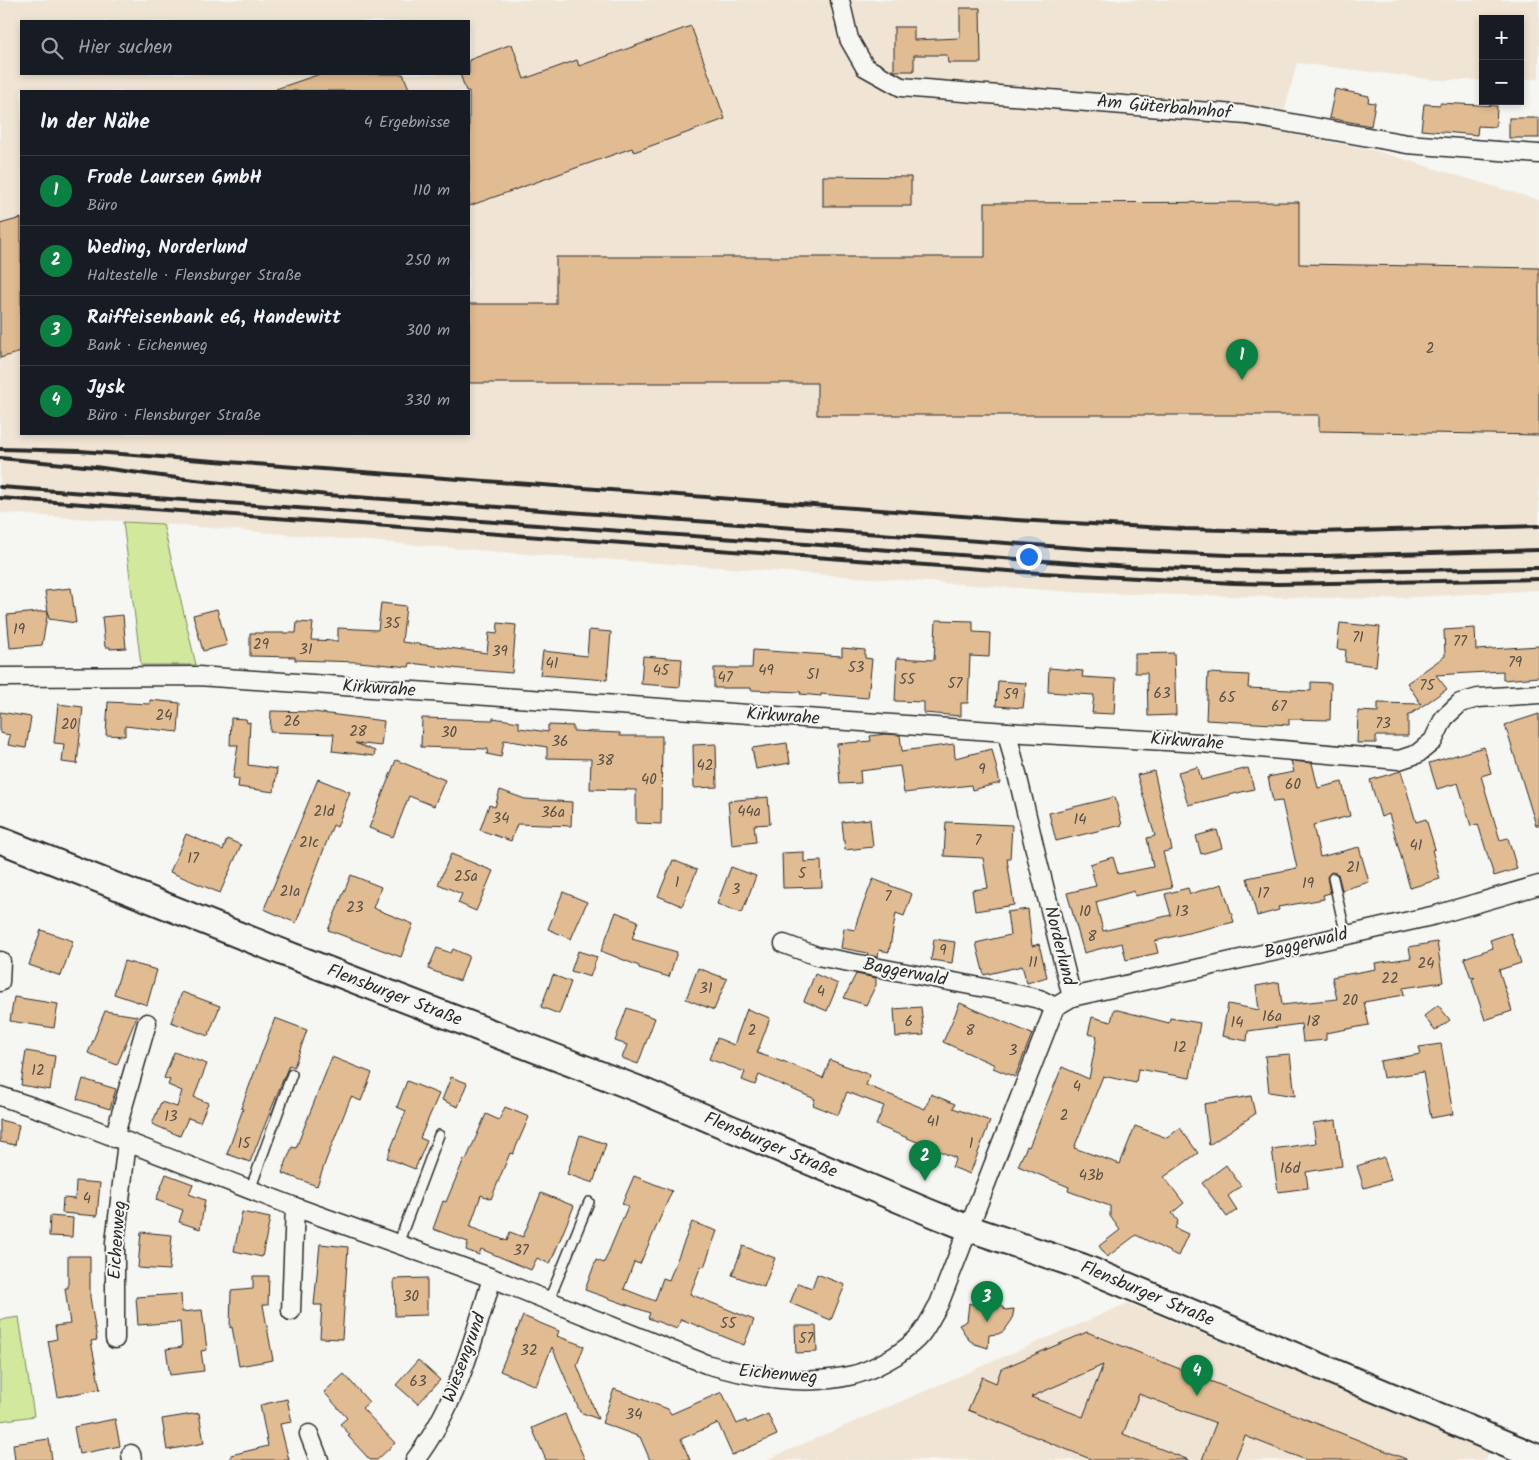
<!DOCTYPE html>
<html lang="de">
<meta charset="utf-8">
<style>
body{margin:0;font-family:Kalam,sans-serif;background:#20242c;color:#f1f3f6}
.controls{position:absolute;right:15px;top:15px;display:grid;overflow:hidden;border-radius:0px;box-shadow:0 2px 8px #0003}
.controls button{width:45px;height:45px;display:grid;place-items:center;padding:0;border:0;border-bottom:1px solid #363941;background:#171b24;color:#f1f3f6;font:25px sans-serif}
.you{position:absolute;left:1028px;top:556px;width:18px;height:18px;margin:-12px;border:4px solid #fff;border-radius:50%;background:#1a73e8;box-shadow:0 0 0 8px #1a73e833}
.badge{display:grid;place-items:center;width:32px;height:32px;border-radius:50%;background:#0b8043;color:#fff;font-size:16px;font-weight:700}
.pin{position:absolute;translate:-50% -41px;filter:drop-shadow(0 1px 2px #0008)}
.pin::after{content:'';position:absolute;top:26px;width:18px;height:15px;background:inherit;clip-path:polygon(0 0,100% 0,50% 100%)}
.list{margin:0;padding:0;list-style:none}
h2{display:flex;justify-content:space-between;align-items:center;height:65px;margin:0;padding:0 20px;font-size:21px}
h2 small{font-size:16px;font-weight:400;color:#9ea1a6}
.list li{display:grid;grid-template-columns:32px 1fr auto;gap:15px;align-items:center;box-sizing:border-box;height:70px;padding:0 20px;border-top:1px solid #363941}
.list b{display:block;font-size:19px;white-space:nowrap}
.list p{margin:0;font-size:16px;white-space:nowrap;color:#9ea1a6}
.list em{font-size:16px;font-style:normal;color:#9ea1a6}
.icon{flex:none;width:28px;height:28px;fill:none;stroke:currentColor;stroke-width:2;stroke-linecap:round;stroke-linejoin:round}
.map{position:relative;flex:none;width:1539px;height:1460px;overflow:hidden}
.search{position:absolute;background:#171b24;box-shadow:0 2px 8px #0003;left:20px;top:20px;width:450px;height:55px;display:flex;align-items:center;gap:12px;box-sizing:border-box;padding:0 18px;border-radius:0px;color:#9ea1a6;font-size:19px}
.panel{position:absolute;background:#171b24;box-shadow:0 2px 8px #0003;left:20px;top:90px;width:450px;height:345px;border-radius:0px}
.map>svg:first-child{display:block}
.built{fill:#f0e5d5;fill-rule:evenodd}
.green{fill:#d1e89d;stroke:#7e8a64}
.building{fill:#e1bc92;stroke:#2b2b2b;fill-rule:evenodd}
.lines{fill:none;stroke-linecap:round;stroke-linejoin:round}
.lane-casing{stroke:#2b2b2b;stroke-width:12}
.street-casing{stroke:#2b2b2b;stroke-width:21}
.secondary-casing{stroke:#2b2b2b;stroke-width:29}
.lane{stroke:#f6f6f2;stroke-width:9}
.street{stroke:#f6f6f2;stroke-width:18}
.secondary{stroke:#f6f6f2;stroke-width:25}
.rail{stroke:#2b2b2b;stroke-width:4}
.labels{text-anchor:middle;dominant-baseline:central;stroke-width:4;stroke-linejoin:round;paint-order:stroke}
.number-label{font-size:15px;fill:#584f45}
.street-label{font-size:18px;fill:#2b2b2b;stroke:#f6f6f2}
</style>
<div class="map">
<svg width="1539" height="1460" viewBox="0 0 1539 1460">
<rect width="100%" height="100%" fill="#f6f6f2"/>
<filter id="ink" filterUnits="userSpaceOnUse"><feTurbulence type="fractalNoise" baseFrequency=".02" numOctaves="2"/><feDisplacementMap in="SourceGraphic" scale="10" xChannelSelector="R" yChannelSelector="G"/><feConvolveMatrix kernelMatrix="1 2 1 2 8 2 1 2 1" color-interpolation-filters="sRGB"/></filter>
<g filter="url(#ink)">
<g class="built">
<path d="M0 0H1539V79H1520V19H1483V80H1437L1297 63 1284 113 1283 132 1377 151 1539 200V590L1378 599 1087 593 500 552 163 524 0 513ZM21 21H469V74H21ZM21 91H469V434H21Z"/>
<polygon points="1128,1303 1490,1450 1486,1460 766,1460"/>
</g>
<g class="green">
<polygon points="123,522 163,524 196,665 141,665"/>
<polygon points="19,1317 34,1416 0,1421 0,1320"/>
</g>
<g class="building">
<polygon points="960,8 980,8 981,63 948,63 947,55 914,55 914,71 894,71 894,27 914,27 914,40 960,38"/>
<polygon points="691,26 725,119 634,152 632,148 469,206 469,91 466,91 460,74 469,74 469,60 512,44 524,79 577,60 579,66"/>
<polygon points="320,74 403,74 410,91 277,91 276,89"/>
<polygon points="1335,89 1369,96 1368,102 1375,103 1371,126 1329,118"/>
<polygon points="1440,103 1497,106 1496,127 1478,126 1477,135 1421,130 1424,104 1440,105"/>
<rect x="1509" y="118" width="30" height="20"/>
<polygon points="823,176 911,177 911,206 823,206"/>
<polygon points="1299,202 1299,264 1539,268 1539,435 1319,431 1319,415 817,415 817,383 469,383 469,304 556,304 556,257 985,257 985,203"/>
<polygon points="21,218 21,352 0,358 0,224"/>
<polygon points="71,588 76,623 49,619 45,591"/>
<polygon points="381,603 406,606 402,642 487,653 489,633 497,634 498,623 516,625 512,673 461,669 410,663 409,667 359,662 295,660 295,657 250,656 250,633 296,633 297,622 313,623 311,640 338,641 338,628 378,630"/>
<polygon points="217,609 227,645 203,651 193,615"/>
<polygon points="48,611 42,645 10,648 7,615"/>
<polygon points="123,615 126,648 110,649 110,647 105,647 102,617"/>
<polygon points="936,620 973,621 973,632 990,633 989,657 970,656 968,703 961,703 961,716 924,713 924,702 895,701 897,658 934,660"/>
<polygon points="1340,623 1380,627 1376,666 1345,662 1346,650 1337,649"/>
<polygon points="1475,628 1476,650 1539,646 1539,677 1503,680 1503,671 1436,675 1447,689 1408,716 1408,736 1376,736 1376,743 1357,743 1358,711 1378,712 1378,703 1421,704 1407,683 1445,656 1444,630"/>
<polygon points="589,630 611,632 607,680 540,675 543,651 587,656"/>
<polygon points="842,648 865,650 865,658 872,659 868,698 821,694 821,696 800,694 801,692 751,690 751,688 714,688 714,668 752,668 753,650 842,656"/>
<polygon points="1174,653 1176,715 1148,716 1147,673 1135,673 1135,654"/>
<polygon points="643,656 682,659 680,687 641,684"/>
<polygon points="1049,668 1083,671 1082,677 1116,679 1114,714 1092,713 1094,695 1048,692"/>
<polygon points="1208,673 1249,675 1248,688 1311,691 1311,682 1331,683 1330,720 1289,719 1289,725 1206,720"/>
<polygon points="998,681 1026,683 1023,708 996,706"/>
<polygon points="150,700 180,703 178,732 125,726 125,736 106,735 108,702 150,704"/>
<polygon points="58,704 83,707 77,764 62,762 64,744 54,743"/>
<polygon points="271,711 313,712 384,721 381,746 355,743 375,751 374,756 332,751 334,734 270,732"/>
<polygon points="0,712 31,717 26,748 8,745 10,735 0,733"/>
<polygon points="1539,714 1539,825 1536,825 1505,725"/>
<polygon points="231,718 246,719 247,723 250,722 248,765 277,769 274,792 238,787 239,779 233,778 238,745 230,745"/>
<polygon points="422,718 493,720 493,718 519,722 519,728 548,732 548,725 573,726 573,731 620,733 620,736 662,736 661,824 636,823 636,790 590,789 591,759 547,758 547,747 504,740 501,757 487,754 488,749 421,747"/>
<polygon points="885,734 900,735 902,751 954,744 955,758 992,749 1000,783 972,790 971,785 904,793 900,766 860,771 861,783 840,784 837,744 871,741 870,736"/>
<polygon points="787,743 790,763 756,769 752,748"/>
<polygon points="716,744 717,787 694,788 693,745"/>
<polygon points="1484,747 1491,773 1481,776 1500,840 1508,838 1517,869 1494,876 1478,824 1471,826 1458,783 1437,789 1429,763"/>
<polygon points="396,760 445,780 434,806 409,796 393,837 369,828"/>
<polygon points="1291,761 1312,763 1318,788 1342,782 1350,816 1313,825 1320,857 1359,847 1369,882 1342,890 1338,874 1331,872 1327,877 1330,893 1323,895 1324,899 1278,907 1279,910 1257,916 1247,878 1297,868 1282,801 1273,802 1268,777 1294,772"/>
<polygon points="1198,767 1201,780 1248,768 1254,789 1188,805 1178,772"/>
<polygon points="1154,771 1172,850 1163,852 1172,888 1135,896 1134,891 1096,902 1103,931 1171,915 1165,894 1188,888 1190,894 1222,884 1234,922 1155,941 1158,953 1126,960 1122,943 1084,953 1067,893 1096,886 1090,864 1113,857 1118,874 1153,867 1147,838 1155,836 1137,775"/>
<polygon points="1401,771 1416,822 1426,819 1435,849 1432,850 1440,879 1410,888 1389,814 1381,817 1370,780"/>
<polygon points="318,779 350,792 337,827 333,825 296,923 264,909"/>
<polygon points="500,790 525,799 572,802 571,826 517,824 511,841 480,830 489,805 495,807"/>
<polygon points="768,797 770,824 754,825 756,842 732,845 728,801"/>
<polygon points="1115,797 1122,825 1056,841 1049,813"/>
<polygon points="870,819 873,847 845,850 842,822"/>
<polygon points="946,822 1012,825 1010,859 1007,859 1014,905 975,911 972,890 988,888 983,858 944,856"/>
<polygon points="1217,830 1222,848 1201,854 1196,836"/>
<polygon points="186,834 223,850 227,839 241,845 220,893 170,872"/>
<polygon points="804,852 804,862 821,861 822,887 783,888 782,853"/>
<polygon points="451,854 493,871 476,911 458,903 462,894 438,884"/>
<polygon points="673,860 697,870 682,906 658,896"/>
<polygon points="731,867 756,876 742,913 717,904"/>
<polygon points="351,875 381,887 373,908 413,924 401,957 328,930"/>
<polygon points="873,879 912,894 904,916 896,913 889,952 879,950 878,957 867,955 868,953 841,948 844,928 855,930 857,921"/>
<polygon points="563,892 587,902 571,939 548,929"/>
<polygon points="1028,909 1032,946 1039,944 1047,977 1027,983 1022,966 984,975 976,943 1010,935 1007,912"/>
<polygon points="616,912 638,921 632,939 677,952 669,977 639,968 639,966 601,951"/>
<polygon points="41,930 73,941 61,976 29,965"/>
<polygon points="1511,933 1521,963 1499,970 1512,1011 1485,1020 1472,980 1475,977 1471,978 1464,958 1493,948 1490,940"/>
<polygon points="934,939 955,942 952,963 931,960"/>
<polygon points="1437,942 1443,982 1403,988 1404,995 1364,1002 1369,1025 1326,1033 1326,1040 1303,1042 1301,1024 1248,1031 1247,1041 1222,1036 1228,1004 1259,1010 1256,986 1279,982 1282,1005 1337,999 1332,977 1376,969 1375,963 1411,958 1409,947"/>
<polygon points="437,948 451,953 453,949 469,956 460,981 428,969"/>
<polygon points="578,951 597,957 590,977 571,971"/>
<polygon points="124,961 157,970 147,1005 114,994"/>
<polygon points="698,968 727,979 714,1010 686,999"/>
<polygon points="815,974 838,984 827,1011 804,1001"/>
<polygon points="856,974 876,978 876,985 866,1005 844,998"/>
<polygon points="553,975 571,982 559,1014 541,1007"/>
<polygon points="182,992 220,1006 208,1036 171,1022"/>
<polygon points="14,997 58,1004 54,1028 10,1021"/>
<polygon points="960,1003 1032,1034 1015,1077 993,1068 995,1065 943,1042"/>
<polygon points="1438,1005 1450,1020 1435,1031 1424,1016"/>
<polygon points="921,1007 924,1035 896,1037 894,1009"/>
<polygon points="627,1008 655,1018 638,1064 622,1058 627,1045 615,1041"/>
<polygon points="747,1009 770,1018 757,1053 783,1062 783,1061 823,1078 830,1060 870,1075 866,1085 925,1109 931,1094 955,1104 953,1108 990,1121 970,1174 952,1167 956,1158 876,1125 884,1106 847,1092 838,1115 813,1105 815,1099 759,1075 755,1085 742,1080 745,1072 709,1059 717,1038 734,1045"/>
<polygon points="1114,1009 1169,1023 1170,1018 1200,1023 1190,1078 1138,1069 1136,1083 1103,1076 1074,1148 1120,1164 1135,1126 1167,1138 1180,1128 1198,1153 1164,1177 1184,1203 1172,1213 1178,1221 1175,1228 1188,1234 1178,1256 1136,1235 1107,1257 1099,1246 1120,1230 1110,1216 1110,1206 1068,1191 1069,1187 1018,1166 1027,1146 1029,1147 1062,1067 1089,1079 1097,1036 1088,1034 1092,1017 1111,1022"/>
<polygon points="105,1011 137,1016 117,1065 88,1053"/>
<polygon points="275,1018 307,1030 294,1067 289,1065 250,1162 227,1154 243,1109 241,1108"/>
<polygon points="1441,1044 1453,1114 1431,1118 1423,1072 1383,1078 1380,1061 1421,1054 1419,1047"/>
<polygon points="26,1051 55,1056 50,1090 21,1085"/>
<polygon points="174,1052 207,1064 194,1097 208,1103 200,1122 188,1118 180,1136 152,1124 161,1102 177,1107 182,1091 168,1085 170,1080 164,1078"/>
<polygon points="1290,1054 1295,1096 1269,1092 1265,1056"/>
<polygon points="332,1057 372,1073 361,1101 351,1097 326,1160 317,1186 282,1173 292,1147 296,1148"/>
<polygon points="451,1077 467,1083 458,1107 442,1100"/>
<polygon points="83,1079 116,1089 110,1109 77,1099"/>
<polygon points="407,1081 439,1094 420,1138 427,1141 415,1169 387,1158 406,1111 397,1107"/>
<polygon points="1251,1096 1255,1114 1209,1145 1204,1104"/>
<polygon points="505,1107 529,1117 513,1154 510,1153 491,1199 481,1195 470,1227 507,1241 510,1232 523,1237 541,1193 574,1206 550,1264 537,1258 531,1270 481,1249 479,1255 466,1250 468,1242 433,1229 443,1201 446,1202 464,1159 466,1160 486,1114 499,1120"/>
<polygon points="0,1120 19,1125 15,1145 0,1142"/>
<polygon points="1336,1120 1342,1166 1306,1172 1308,1188 1278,1192 1272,1149 1316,1143 1313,1123"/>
<polygon points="580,1135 606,1144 593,1183 567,1174"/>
<polygon points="1384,1157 1391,1180 1364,1188 1357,1166"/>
<polygon points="1226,1165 1241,1186 1228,1196 1237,1210 1227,1217 1202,1183"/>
<polygon points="166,1174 193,1184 189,1194 205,1200 200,1229 179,1222 183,1210 156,1200"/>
<polygon points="634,1176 672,1191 640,1264 634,1262 624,1289 655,1301 663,1278 669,1280 692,1222 717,1231 704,1267 701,1266 690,1294 754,1320 744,1345 681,1319 677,1329 648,1318 650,1313 585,1290 596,1260 604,1263 628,1206 622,1204"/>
<polygon points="76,1181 100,1183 97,1216 62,1213 63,1198 75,1199"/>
<polygon points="242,1212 270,1218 262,1257 234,1251"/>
<polygon points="50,1216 73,1218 72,1237 49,1236"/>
<polygon points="141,1232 172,1235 169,1270 138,1268"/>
<polygon points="320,1244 348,1247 342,1339 320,1338 322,1305 314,1305"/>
<polygon points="743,1246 775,1258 764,1287 732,1275"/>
<polygon points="68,1256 90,1256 90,1297 97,1340 91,1341 100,1389 58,1397 48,1341 57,1339 55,1326 70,1324 65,1288 68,1288"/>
<polygon points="817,1274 845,1285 831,1320 790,1303 798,1283 812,1288"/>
<polygon points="253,1276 269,1276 268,1305 263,1305 273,1360 239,1366 232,1327 230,1328 231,1291 253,1289"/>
<polygon points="427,1278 427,1315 395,1316 394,1279"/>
<polygon points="181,1294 182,1312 202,1310 207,1350 201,1351 204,1371 170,1375 166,1349 182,1347 180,1322 138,1325 136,1297"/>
<polygon points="992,1300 999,1303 1005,1310 1014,1309 1012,1320 1004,1331 998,1334 989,1335 988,1348 975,1344 969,1340 959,1325 967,1321 969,1303 978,1306 987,1301"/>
<polygon points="523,1316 559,1331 557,1336 584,1346 577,1365 598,1419 580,1412 552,1347 536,1386 500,1371"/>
<polygon points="795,1326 816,1326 817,1352 796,1353"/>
<path d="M1087 1332 1406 1459V1460H1306L1245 1436 1235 1460H1202L1216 1423 1139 1394 1123 1434 1189 1460H1093L968 1410 982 1377 996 1383 1001 1369ZM1103 1365 1083 1417 1031 1397Z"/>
<polygon points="418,1360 440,1380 418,1404 396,1385"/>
<polygon points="344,1374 369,1402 362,1408 395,1443 377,1460 370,1460 348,1436 350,1435 340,1424 347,1418 324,1392"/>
<polygon points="614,1389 668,1409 671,1414 722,1392 737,1424 746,1420 747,1423 768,1414 777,1435 732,1455 718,1423 681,1439 690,1460 650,1460 640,1437 602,1423"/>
<polygon points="287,1399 292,1422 280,1424 289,1460 231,1460 231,1455 268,1446 260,1405"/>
<polygon points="199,1413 204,1443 167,1450 162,1419"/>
<polygon points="565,1414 568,1422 585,1460 546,1460 532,1428"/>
<polygon points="115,1419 120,1446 79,1454 74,1427"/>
<polygon points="49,1439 52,1460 15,1460 13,1444"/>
</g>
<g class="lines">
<g class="lane-casing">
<g id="lane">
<polyline points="1333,878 1346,936"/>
<polyline points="250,1190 292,1074"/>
<polyline points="398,1244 439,1135"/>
<polyline points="549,1300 589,1202"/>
</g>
</g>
<g class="street-casing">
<g id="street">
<polyline points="840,0 849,39 865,67 901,87 1247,115 1407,144 1539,154"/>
<polyline points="0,677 198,676 1007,732 1201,743 1399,760 1417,754 1433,741 1444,718 1460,703 1478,698 1539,694"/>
<polyline points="784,944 817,956 1017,994 1039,999 1055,1007"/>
<polyline points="0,982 1,961"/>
<polyline points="1072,997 1436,915 1539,885"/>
<path d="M0 1096 60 1116 295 1207 492 1278 706 1364C752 1377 805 1387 853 1375 867 1372 883 1363 895 1356 904 1350 914 1343 921 1334 928 1325 933 1314 939 1304L1055 1007 1072 997 1038 862 1007 732"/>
<polyline points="114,1138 147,1023"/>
<polyline points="291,1311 295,1207"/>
<polyline points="115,1339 115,1242 127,1142"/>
<polyline points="309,1434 319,1460"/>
<polyline points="131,1454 132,1460"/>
<path d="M415 1460C456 1406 473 1342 492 1278"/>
</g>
</g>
<g class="secondary-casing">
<g id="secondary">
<path id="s1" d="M0 840 292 956 638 1089 926 1211 968 1228 1083 1267 1539 1458"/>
</g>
</g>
<use href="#lane" class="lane"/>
<use href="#street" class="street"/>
<use href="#secondary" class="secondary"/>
<g class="rail">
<polyline points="0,449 80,451 1016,520 1185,529 1316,532 1539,526"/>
<polyline points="0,458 95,467 169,477 327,495 1091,549 1228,555 1322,556 1539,550"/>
<polyline points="0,487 1130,567 1278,572 1539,568"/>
<polyline points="0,498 1023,572 1234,583 1278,584 1539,579"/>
</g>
</g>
</g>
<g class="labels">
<g class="number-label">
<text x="1430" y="349">2</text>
<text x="392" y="624">35</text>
<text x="19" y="630">19</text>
<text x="1358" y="638">71</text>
<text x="1460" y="642">77</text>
<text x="261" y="645">29</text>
<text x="306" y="650">31</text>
<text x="500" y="652">39</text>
<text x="1515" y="663">79</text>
<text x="552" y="664">41</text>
<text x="856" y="668">53</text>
<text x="661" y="671">45</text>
<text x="766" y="671">49</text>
<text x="813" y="675">51</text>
<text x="725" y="678">47</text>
<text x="907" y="680">55</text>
<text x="955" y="684">57</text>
<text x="1427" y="686">75</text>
<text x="1162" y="694">63</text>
<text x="1011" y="695">59</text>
<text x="1227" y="698">65</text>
<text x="1279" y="707">67</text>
<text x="164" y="716">24</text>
<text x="292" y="722">26</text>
<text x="1383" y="724">73</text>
<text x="69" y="725">20</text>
<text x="358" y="732">28</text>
<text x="449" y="733">30</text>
<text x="560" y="742">36</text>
<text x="605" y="761">38</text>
<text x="705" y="766">42</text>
<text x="982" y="770">9</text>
<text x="649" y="780">40</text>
<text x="1293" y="785">60</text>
<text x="324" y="812">21d</text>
<text x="749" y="812">44a</text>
<text x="553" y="813">36a</text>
<text x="501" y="819">34</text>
<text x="1080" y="820">14</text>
<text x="978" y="841">7</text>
<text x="309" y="843">21c</text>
<text x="1416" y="846">41</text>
<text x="193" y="859">17</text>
<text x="1353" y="868">21</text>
<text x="802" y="874">5</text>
<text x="466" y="877">25a</text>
<text x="677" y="883">1</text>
<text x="1308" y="884">19</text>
<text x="736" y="890">3</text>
<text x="290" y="892">21a</text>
<text x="1263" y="894">17</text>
<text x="888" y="897">7</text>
<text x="355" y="908">23</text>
<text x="1085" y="912">10</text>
<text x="1182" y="912">13</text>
<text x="1092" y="937">8</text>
<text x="943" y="951">9</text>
<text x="1033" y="963">11</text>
<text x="1426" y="964">24</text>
<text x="1390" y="979">22</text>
<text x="706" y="989">31</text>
<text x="821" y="992">4</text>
<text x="1350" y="1001">20</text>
<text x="1272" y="1017">16a</text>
<text x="909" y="1022">6</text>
<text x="1313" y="1022">18</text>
<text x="1237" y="1023">14</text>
<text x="752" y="1031">2</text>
<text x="970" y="1031">8</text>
<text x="1180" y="1048">12</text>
<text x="1013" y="1051">3</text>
<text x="38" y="1071">12</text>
<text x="1077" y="1087">4</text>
<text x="1064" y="1116">2</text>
<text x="171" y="1117">13</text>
<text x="933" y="1122">41</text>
<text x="244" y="1144">15</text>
<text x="971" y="1144">1</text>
<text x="1290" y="1169">16d</text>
<text x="1091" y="1176">43b</text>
<text x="87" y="1199">4</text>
<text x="521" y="1251">37</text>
<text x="411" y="1297">30</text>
<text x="728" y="1324">55</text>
<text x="806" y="1339">57</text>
<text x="529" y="1351">32</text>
<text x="418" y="1382">63</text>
<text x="634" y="1415">34</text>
</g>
<g class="street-label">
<text transform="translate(1164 108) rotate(5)">Am Güterbahnhof</text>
<text transform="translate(379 689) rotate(4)">Kirkwrahe</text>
<text transform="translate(783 717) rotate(4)">Kirkwrahe</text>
<text transform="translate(1187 742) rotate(4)">Kirkwrahe</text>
<text transform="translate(1306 944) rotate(-13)">Baggerwald</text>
<text transform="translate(1059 946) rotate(76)">Norderlund</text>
<text transform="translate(905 973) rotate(11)">Baggerwald</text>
<text stroke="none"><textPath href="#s1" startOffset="424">Flensburger Straße</textPath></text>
<text stroke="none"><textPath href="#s1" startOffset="829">Flensburger Straße</textPath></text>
<text transform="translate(118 1240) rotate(-86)">Eichenweg</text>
<text stroke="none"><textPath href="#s1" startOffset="1234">Flensburger Straße</textPath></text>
<text transform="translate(465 1358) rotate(-70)">Wiesengrund</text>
<text transform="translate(778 1375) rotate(5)">Eichenweg</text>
</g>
</g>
</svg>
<div class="controls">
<button>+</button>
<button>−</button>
</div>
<div class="you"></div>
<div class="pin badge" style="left:1242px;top:380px">1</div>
<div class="pin badge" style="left:925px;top:1181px">2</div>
<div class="pin badge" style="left:987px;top:1322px">3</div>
<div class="pin badge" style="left:1197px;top:1396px">4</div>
<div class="search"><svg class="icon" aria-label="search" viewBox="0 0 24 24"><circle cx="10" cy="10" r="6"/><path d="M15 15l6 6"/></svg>Hier suchen</div>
<section class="panel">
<h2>In der Nähe<small>4 Ergebnisse</small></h2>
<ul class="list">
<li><span class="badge">1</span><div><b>Frode Laursen GmbH</b><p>Büro</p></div><em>110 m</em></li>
<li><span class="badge">2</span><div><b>Weding, Norderlund</b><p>Haltestelle · Flensburger Straße</p></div><em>250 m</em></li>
<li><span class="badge">3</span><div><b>Raiffeisenbank eG, Handewitt</b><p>Bank · Eichenweg</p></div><em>300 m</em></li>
<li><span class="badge">4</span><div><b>Jysk</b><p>Büro · Flensburger Straße</p></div><em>330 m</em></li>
</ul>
</section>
</div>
